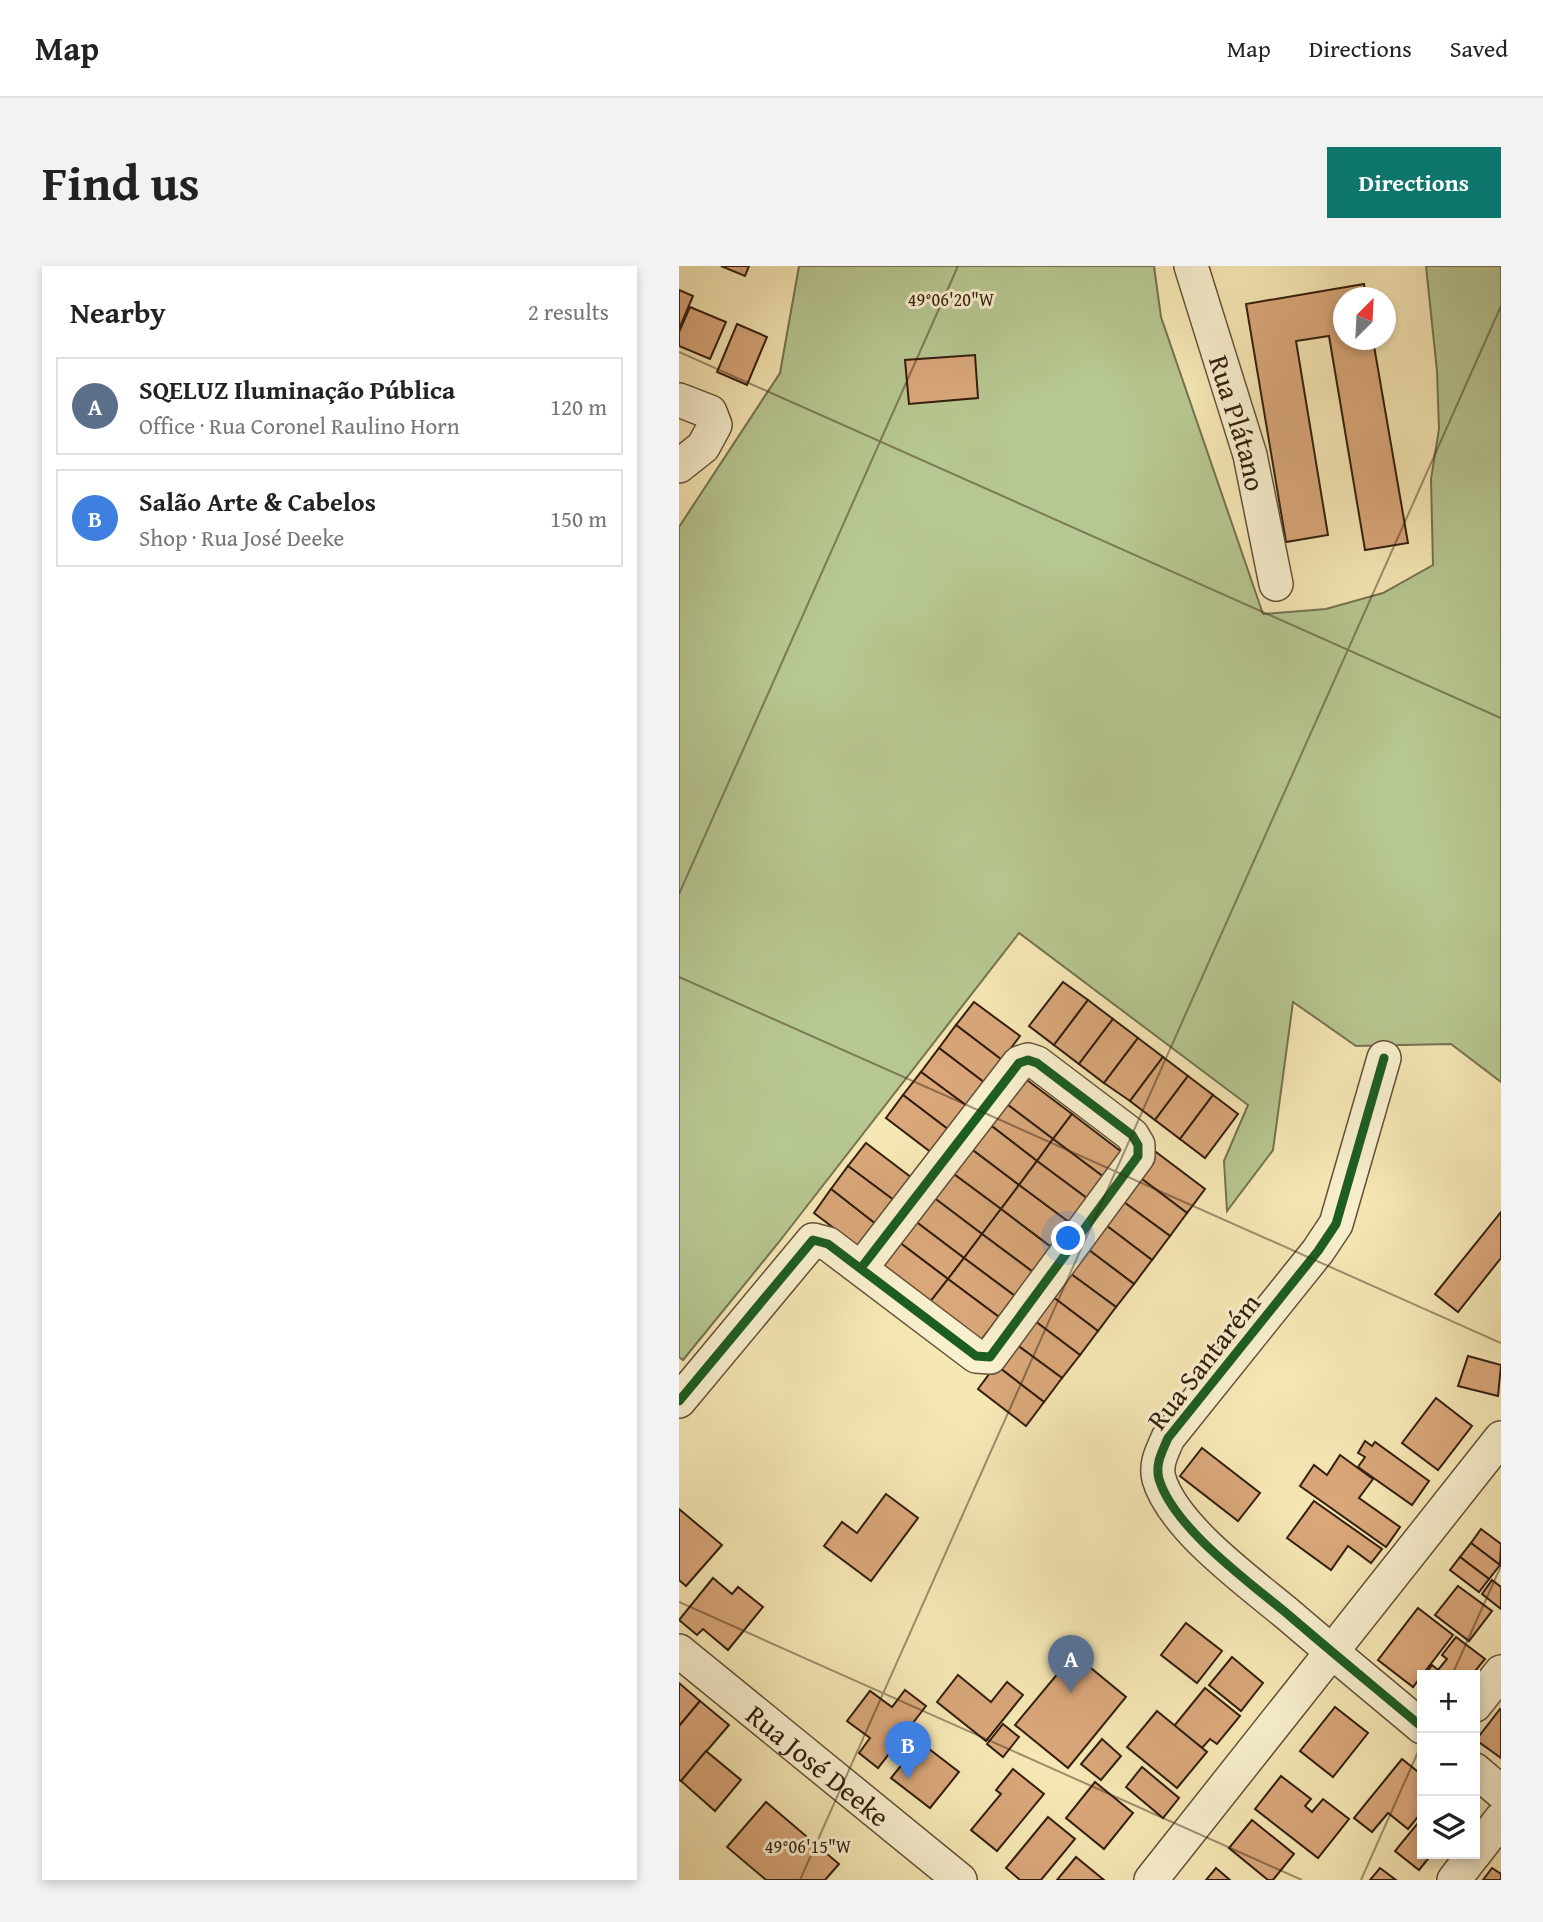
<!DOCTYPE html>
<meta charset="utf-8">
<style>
body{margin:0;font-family:"Gentium Book Plus",serif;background:#f2f2f2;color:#222}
.controls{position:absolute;right:21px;bottom:21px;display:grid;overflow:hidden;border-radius:0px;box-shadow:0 4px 10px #0003}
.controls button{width:63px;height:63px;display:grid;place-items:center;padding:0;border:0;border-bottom:2px solid #e0e0e0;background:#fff;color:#222;font:35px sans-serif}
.compass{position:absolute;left:654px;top:21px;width:63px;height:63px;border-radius:50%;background:#fff;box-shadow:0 4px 10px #0003;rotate:24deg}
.you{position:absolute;left:390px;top:973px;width:24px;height:24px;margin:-18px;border:5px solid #fff;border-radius:50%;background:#1a73e8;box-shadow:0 0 0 10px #1a73e833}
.badge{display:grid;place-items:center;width:46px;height:46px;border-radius:50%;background:#0f766e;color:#fff;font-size:23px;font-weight:700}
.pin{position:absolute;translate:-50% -58px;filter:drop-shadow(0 2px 4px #0008)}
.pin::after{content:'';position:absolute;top:37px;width:24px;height:21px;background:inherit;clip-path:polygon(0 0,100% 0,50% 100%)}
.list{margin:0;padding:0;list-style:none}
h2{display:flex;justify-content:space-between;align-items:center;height:91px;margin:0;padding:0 28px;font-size:30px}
h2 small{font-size:23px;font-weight:400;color:#767676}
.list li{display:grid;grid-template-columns:46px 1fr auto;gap:21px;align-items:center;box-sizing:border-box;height:98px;margin:0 14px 14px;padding:0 14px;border:2px solid #e0e0e0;border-radius:0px}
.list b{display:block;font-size:26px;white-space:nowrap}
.list p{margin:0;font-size:23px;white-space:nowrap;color:#767676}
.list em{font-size:23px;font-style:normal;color:#767676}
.icon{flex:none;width:38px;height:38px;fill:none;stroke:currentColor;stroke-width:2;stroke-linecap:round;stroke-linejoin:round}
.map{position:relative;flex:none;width:822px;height:1614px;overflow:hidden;border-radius:0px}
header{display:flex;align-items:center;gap:42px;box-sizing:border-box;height:98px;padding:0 35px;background:#fff;border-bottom:2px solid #e0e0e0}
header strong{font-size:33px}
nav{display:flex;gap:38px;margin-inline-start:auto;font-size:24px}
.intro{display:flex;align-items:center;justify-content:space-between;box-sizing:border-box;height:168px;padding:0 42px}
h1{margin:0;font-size:49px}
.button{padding:18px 32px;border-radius:0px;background:#0f766e;color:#fff;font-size:24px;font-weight:700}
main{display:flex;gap:42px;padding:0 42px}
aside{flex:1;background:#fff;border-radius:0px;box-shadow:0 4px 10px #0003}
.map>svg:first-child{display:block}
.green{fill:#b7c791;stroke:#757250;stroke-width:2}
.building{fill:#d9a77a;stroke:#331e0f;stroke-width:2}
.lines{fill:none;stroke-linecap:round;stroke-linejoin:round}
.minor-casing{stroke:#645038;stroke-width:36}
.minor{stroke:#f9f0cf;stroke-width:33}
.cycleway-casing{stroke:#f9f0cf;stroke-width:13}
.cycleway{stroke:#1b5e20;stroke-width:9}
.ticks{fill:none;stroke:#331e0f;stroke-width:2;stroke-opacity:0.45}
.labels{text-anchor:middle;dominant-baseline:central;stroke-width:6;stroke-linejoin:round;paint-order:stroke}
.street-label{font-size:28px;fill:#331e0f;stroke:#f9f0cf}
.ticks-label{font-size:18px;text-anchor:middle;fill:#331e0f;stroke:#f9f0cf;stroke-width:6;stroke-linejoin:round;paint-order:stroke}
</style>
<header>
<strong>Map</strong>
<nav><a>Map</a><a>Directions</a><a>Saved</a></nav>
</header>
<div class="intro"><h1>Find us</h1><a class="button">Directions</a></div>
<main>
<aside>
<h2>Nearby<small>2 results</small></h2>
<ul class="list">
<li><span class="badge" style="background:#5c6f8a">A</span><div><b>SQELUZ Iluminação Pública</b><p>Office · Rua Coronel Raulino Horn</p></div><em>120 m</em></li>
<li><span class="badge" style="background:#3f7fe0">B</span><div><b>Salão Arte &amp; Cabelos</b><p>Shop · Rua José Deeke</p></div><em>150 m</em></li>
</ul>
</aside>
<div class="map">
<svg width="822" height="1614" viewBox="0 0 822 1614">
<rect width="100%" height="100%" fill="#f6e8b5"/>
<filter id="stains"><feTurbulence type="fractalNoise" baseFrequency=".00286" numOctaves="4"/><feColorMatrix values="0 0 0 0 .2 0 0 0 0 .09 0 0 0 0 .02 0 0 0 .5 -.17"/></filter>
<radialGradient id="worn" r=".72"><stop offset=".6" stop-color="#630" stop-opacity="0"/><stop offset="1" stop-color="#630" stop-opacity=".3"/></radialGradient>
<polygon class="green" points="120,0 475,0 482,51 584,348 647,343 704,327 754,299 752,213 760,163 758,105 747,0 822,0 822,816 772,778 677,780 614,736 594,884 548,945 545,895 569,839 340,667 100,976 4,1094 0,1091 0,261 101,107"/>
<g class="building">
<polygon points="42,0 70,0 66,10"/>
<polygon points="685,18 687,32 664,32 664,74 694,74 729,277 686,284 650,70 617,75 649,269 607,276 567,38"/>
<polygon points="0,24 14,30 0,63"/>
<polygon points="11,41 47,56 31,93 0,80 0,66"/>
<polygon points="58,58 88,71 68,119 38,106"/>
<polygon points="296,89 299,132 230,138 226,94"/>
<polygon points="384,716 409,734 375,779 350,760"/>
<polygon points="409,734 434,753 400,798 375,779"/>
<polygon points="295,736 341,770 323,794 277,759"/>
<polygon points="434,753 459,772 425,817 400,798"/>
<polygon points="277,759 323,794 306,817 260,782"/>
<polygon points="459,772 484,791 451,835 425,817"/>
<polygon points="260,782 306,817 288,840 242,806"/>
<polygon points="484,791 509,810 476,854 451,835"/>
<polygon points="242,806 288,840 270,864 224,829"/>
<polygon points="509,810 534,829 501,873 476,854"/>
<polygon points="344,811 393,848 374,873 325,836"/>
<polygon points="224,829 270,864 253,887 207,852"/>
<polygon points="534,829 559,848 526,892 501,873"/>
<polygon points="325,836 374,873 358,895 310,858"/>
<polygon points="393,848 444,887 426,912 374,873"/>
<polygon points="310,858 358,895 340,919 291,882"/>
<polygon points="374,873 426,912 409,933 358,895"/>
<polygon points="187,877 233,912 216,935 169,900"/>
<polygon points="291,882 340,919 322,943 272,906"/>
<polygon points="477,886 526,923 508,947 459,910"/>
<polygon points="358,895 409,933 391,957 340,919"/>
<polygon points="169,900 216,935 198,959 152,923"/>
<polygon points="272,906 322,943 303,968 254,931"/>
<polygon points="459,910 508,947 491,970 442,934"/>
<polygon points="340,919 391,957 372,981 322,943"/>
<polygon points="152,923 198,959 181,982 135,947"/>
<polygon points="254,931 303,968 285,992 236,955"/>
<polygon points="442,934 491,970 473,994 424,957"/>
<polygon points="322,943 372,981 354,1006 303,968"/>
<polygon points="822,946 822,992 779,1046 756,1028"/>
<polygon points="236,955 285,992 269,1013 220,976"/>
<polygon points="424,957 473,994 455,1018 406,981"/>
<polygon points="303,968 354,1006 336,1030 285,992"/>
<polygon points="220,976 269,1013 251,1036 203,999"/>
<polygon points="406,981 455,1018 437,1041 388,1005"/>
<polygon points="285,992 336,1030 320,1051 269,1013"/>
<polygon points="388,1005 437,1041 419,1065 370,1028"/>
<polygon points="269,1013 320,1051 302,1074 251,1036"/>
<polygon points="370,1028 419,1065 401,1089 352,1052"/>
<polygon points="352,1052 401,1089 383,1112 334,1076"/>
<polygon points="334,1076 383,1112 365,1136 317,1099"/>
<polygon points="789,1090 822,1099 819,1130 779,1120"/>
<polygon points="317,1099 365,1136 347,1160 299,1123"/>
<polygon points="757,1132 793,1160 759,1204 723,1177"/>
<polygon points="686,1175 693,1180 696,1176 750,1215 733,1239 679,1201 686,1191 679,1187"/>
<polygon points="523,1182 581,1227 559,1255 501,1210"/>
<polygon points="661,1189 694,1213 680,1232 721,1261 707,1281 621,1220 635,1199 648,1209"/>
<polygon points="207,1228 239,1252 192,1315 145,1280 163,1256 178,1267"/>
<polygon points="635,1235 703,1283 692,1297 669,1280 652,1304 608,1272"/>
<polygon points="0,1243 43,1279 7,1320 0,1314"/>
<polygon points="802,1263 822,1278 821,1299 792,1277"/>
<polygon points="792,1277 821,1299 810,1313 781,1291"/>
<polygon points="781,1291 810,1313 800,1326 771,1304"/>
<polygon points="34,1312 53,1328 59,1321 84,1341 49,1384 24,1363 18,1369 0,1354"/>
<polygon points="813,1314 822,1321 822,1343 803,1328"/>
<polygon points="779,1320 813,1345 790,1375 756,1349"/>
<polygon points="739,1342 774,1369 734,1421 699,1394"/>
<polygon points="507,1357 543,1385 518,1417 482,1389"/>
<polygon points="777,1371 806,1393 793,1409 746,1409 753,1399 759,1404 768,1393 763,1389"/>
<polygon points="395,1388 447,1431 389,1502 336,1459"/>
<polygon points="553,1391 584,1417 562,1445 530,1419"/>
<polygon points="279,1409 312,1436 328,1416 344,1429 307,1475 258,1436"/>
<polygon points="0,1417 21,1435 0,1460"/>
<polygon points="526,1422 561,1450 538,1478 531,1473 523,1482 495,1460"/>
<polygon points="226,1424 247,1440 199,1502 180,1487 191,1472 168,1455 191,1425 213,1441"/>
<polygon points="21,1435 50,1459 2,1515 0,1514 0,1460"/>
<polygon points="656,1441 689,1467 654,1511 621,1485"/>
<polygon points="821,1443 822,1444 822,1492 797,1474"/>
<polygon points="478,1445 528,1486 498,1522 448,1481"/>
<polygon points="324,1458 340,1471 324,1491 308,1478"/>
<polygon points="423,1473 442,1490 422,1514 402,1498"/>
<polygon points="241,1476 280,1506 251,1542 212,1512"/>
<polygon points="27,1485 62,1514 36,1545 2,1515"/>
<polygon points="723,1493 743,1509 743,1546 729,1563 709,1547 693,1566 675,1552"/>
<polygon points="463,1501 500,1532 484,1552 447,1521"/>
<polygon points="334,1503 365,1528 318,1585 292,1564 322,1528 317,1524"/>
<polygon points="602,1510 632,1533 626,1540 633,1546 644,1533 670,1553 639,1592 576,1543"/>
<polygon points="416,1516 454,1547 425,1583 387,1552"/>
<polygon points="87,1536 160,1598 146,1614 87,1614 48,1581"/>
<polygon points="369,1551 396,1573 362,1614 341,1614 327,1602"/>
<polygon points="743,1552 743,1588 753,1588 740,1604 716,1585"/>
<polygon points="573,1554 615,1588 594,1614 589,1614 550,1582"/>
<polygon points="397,1591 425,1614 378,1614"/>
<polygon points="537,1602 551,1614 527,1614"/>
<polygon points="701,1602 717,1614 691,1614"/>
<polygon points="813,1602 822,1608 822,1614 804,1614"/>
</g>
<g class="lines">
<g class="minor-casing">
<g id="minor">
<path id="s1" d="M512 0 571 189 597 318"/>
<polyline points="0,134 31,146 36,159 24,181 0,200"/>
<path d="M705 792 657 958 639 985 489 1172C483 1186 476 1198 480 1213 495 1263 573 1318 612 1351 655 1388 699 1424 743 1461"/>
<polyline points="0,1135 134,974 149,978 297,1090 311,1091 459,890 459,879 453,869 358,797 349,794 340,797 182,1002"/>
<path id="s2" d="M0 1385 281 1614"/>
<polyline points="796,1439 822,1406"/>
<polyline points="796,1504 822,1526"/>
<polyline points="796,1587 822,1553"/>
<polyline points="472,1614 822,1172"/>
<polyline points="775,1614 795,1588"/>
</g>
</g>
<use href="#minor" class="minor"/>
<g class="cycleway-casing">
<g id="cycleway">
<path d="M705 792 657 958 639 985 489 1172C483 1186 476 1198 480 1213 495 1263 573 1318 612 1351 655 1388 699 1424 743 1461"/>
<polyline points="0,1135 134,974 149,978 297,1090 311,1091 459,890 459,879 453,869 358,797 349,794 340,797 182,1002"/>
</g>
</g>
<use href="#cycleway" class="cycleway"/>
</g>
<path class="ticks" d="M0 86 822 452M0 628 279 0M0 711 822 1077M0 1336 623 1614M773 1409 822 1300M121 1614 822 40M682 1614 743 1477"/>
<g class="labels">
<g class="street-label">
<text stroke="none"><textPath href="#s1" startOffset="164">Rua Plátano</textPath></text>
<text transform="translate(524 1095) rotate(-52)">Rua Santarém</text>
<text stroke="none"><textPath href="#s2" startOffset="180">Rua José Deeke</textPath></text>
</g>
</g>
<g class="ticks-label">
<text x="272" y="40">49°06'20"W</text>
<text x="129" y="1587">49°06'15"W</text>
</g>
<rect width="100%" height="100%" filter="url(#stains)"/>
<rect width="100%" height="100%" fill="url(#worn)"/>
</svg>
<div class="controls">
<button>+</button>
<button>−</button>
<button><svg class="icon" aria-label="layers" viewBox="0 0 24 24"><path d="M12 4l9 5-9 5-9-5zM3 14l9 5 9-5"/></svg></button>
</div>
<svg class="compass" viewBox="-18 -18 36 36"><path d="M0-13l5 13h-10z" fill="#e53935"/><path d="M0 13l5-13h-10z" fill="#767676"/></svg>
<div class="you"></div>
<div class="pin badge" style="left:392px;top:1427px;background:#5c6f8a">A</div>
<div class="pin badge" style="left:229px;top:1513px;background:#3f7fe0">B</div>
</div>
</main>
